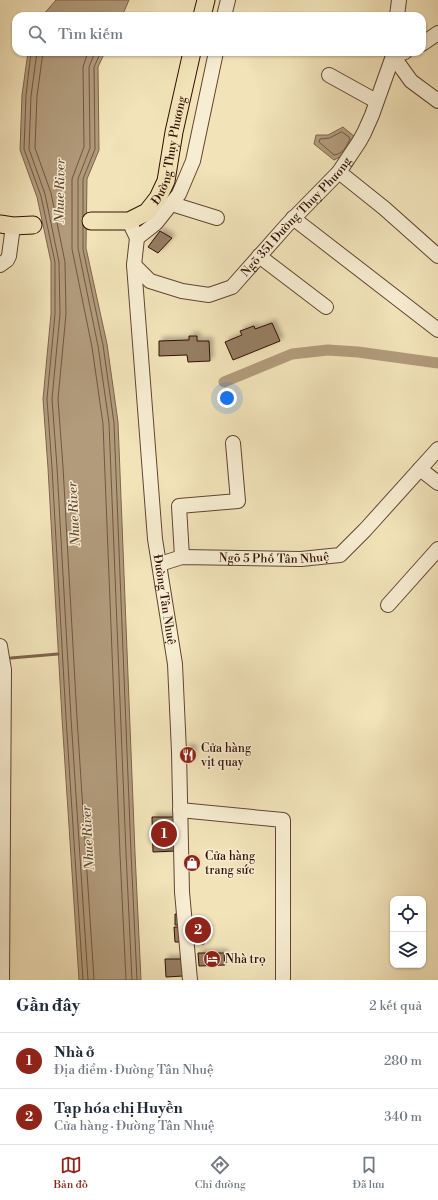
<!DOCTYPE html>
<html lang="vi">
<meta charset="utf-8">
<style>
body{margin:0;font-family:"Libre Bodoni",serif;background:#f2f2f3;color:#1f2937}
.controls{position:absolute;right:12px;bottom:12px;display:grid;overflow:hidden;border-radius:8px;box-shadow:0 1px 3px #0004}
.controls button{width:36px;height:36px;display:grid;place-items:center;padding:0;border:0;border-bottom:1px solid #e0e1e3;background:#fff;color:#1f2937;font:20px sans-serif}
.you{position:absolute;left:227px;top:398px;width:14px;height:14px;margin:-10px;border:3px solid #fff;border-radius:50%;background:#1a73e8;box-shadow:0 0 0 6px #1a73e833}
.badge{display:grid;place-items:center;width:26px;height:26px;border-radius:50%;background:#8f2418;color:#fff;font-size:13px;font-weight:700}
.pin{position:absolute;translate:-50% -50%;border:2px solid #fff;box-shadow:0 1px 4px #0006}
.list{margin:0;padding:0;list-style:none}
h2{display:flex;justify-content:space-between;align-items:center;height:52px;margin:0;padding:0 16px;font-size:17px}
h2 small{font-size:13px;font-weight:400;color:#747a83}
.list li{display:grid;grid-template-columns:26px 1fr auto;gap:12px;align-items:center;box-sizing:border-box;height:56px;padding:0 16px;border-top:1px solid #e0e1e3}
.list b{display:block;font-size:15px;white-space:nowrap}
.list p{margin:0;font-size:13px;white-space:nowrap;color:#747a83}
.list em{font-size:13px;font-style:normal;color:#747a83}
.icon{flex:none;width:22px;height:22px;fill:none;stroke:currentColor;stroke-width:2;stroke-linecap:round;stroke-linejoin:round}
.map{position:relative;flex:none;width:438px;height:980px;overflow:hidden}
.search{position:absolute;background:#fff;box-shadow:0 1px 3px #0004;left:12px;right:12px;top:12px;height:44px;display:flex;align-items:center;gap:10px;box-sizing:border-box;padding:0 14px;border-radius:12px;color:#747a83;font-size:15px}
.sheet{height:164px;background:#fff}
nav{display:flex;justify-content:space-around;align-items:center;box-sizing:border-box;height:56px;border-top:1px solid #e0e1e3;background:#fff;font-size:11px;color:#747a83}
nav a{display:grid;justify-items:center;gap:2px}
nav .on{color:#8f2418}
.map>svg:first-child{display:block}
.water{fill:#b19b7b;stroke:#7e634b}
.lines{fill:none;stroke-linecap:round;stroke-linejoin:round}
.shore{stroke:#725640;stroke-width:1}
.stream{stroke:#7e634b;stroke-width:3}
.canal{stroke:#b19b7b;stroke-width:11}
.building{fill:#967e62;stroke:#321004;filter:url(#shadow)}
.minor-casing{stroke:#624531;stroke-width:16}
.major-casing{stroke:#321004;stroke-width:19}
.minor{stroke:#f7edd2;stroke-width:14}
.major{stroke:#f2e3b9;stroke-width:17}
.labels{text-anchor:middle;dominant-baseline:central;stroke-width:3;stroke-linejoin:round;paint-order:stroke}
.street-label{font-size:12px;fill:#321004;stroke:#f7edd2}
.poi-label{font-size:12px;fill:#321004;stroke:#f7edd2;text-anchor:start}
.water-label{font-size:13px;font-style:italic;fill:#654834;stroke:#f7edd2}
</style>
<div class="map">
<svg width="438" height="980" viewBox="0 0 438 980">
<defs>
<filter id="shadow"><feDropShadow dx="3.5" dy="-3.5" stdDeviation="2" flood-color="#0004"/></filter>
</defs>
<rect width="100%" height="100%" fill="#f2e3b9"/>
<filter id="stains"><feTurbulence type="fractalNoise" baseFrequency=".005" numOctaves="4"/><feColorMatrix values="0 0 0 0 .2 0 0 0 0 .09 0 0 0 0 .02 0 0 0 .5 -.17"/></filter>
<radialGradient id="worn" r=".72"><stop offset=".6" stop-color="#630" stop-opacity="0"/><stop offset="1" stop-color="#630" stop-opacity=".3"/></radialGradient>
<g class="water">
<polygon points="56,0 129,0 122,16 42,16"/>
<polygon points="28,52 105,52 98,67 99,150 87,179 86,248 107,344 118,422 135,853 141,980 79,980 62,718 48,468 43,399 51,314 51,262 37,197 20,150 22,95"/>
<polygon points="343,127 355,137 346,154 334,160 314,144 316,135 328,135"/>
</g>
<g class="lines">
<g class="shore">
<polyline points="31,52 26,95 24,149 41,196 55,262 55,314 47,399 52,468 66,718 83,980"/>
<polyline points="37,52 31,96 29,149 45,194 59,262 60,314 52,399 57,467 71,718 88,980"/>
<polyline points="43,52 37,96 35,148 51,193 65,262 66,314 58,399 63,467 77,718 94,980"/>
<polyline points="88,52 83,67 84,147 72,179 72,249 92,347 103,424 120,854 126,980"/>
<polyline points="95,52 89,67 90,148 78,179 78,248 98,346 109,423 126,853 132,980"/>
<path d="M342 132 349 137 350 139C346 147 343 154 334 155L319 142 320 139 329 138Z"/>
<polyline points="83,217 83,179 95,149 94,67 101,52"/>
<polyline points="83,225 83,249 103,345 114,423 131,853 137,980"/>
</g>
<polyline class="stream" points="11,658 58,654"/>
<polyline class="canal" points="224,382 292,354 328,350 358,352 438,363"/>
</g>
<g class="building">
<polygon points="160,231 172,238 158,253 148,247"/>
<polygon points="272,323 280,341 233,360 225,342 242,335 240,331 254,326 255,329"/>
<polygon points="189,336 197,336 197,341 209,341 210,361 188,362 187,355 159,356 159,341 189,340"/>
<polygon points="185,748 193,748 192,761 184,763"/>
<polygon points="152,817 175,817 176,851 153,852"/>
<polygon points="189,859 194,860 194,867 189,867"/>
<polygon points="175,914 181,914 182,925 175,925"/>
<polygon points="193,925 201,925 202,935 194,935"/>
<polygon points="174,927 183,927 184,942 175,942"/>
<polygon points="194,938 203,938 204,944 193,943"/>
<polygon points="198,953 224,953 225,965 199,966"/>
<polygon points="165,959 182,959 184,976 166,977"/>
</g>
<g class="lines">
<g class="minor-casing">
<g id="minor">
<polyline points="224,16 228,0"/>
<polyline points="397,16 399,0"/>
<polyline points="422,44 438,33"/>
<polyline points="393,52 393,56 411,81 438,101"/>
<polyline points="329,75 376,101"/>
<polyline points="339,172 384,208 438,256"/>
<polyline points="172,204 217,218"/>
<polyline points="293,218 438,330"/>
<path id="s1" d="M129 221 137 238 134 265 155 539 175 664 179 752 182 892 190 980"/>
<polyline points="137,238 156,223 179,194 193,161 216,52"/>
<polyline points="259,256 326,307"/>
<polyline points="0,265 7,260 9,256 13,226"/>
<path id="s2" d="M134 265 150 281 182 291 209 295 232 287 287 225 339 172 359 142 364 133 372 115 393 56 405 52"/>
<polyline points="420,469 438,483"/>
<polyline points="182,557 179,506 238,501 233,443"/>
<path id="s3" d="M160 564 182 557 301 559 340 555 365 530 438 449"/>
<polyline points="388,605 438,549"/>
<polyline points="0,646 4,670 2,980"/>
<polyline points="180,810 283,820 283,980"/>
</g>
</g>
<g class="major-casing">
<g id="major">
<polyline points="202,16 206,0"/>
<path id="s4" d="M91 221H129L147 212 158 198 166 181 174 132 192 52"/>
<polyline points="0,224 13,226 33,225"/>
</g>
</g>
<use href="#minor" class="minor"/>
<use href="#major" class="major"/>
</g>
<defs>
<g id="restaurant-disc" transform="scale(0.9)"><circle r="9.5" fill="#8f2418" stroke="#f7edd2"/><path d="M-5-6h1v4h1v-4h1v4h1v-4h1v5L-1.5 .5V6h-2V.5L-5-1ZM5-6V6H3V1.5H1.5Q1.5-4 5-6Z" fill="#fff"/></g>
<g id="shop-disc" transform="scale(0.9)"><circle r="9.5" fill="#8f2418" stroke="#f7edd2"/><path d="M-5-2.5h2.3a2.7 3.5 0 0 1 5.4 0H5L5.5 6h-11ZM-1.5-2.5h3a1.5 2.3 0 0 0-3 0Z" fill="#fff"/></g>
<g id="hotel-disc" transform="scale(0.9)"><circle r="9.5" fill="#8f2418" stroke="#f7edd2"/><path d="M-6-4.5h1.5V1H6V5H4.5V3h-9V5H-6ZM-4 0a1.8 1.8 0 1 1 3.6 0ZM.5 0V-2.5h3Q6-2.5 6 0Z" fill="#fff"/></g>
</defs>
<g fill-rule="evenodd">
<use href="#restaurant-disc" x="188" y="755"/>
<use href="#shop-disc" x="192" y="863"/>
<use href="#hotel-disc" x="212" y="959"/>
</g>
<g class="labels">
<g class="street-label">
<text stroke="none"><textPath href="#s4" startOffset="125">Đường Thụy Phương</textPath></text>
<text stroke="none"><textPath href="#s2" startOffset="203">Ngõ 351 Đường Thụy Phương</textPath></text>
<text stroke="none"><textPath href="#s3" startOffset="115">Ngõ 5 Phố Tân Nhuệ</textPath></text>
<text stroke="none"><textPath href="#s1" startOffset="382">Đường Tân Nhuệ</textPath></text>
</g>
<g class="poi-label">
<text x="201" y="748">Cửa hàng<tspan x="201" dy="14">vịt quay</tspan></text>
<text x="205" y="856">Cửa hàng<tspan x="205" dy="14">trang sức</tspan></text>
<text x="225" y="959">Nhà trọ</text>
</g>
<g class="water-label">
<text transform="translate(60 191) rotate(-89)">Nhue River</text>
<text transform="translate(74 514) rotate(-93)">Nhue River</text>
<text transform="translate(88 838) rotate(-93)">Nhue River</text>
</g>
</g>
<rect width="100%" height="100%" filter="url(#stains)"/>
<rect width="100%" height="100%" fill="url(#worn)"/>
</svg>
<div class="controls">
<button><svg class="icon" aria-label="locate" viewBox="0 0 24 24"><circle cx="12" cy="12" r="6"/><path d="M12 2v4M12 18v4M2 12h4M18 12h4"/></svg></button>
<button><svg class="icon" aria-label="layers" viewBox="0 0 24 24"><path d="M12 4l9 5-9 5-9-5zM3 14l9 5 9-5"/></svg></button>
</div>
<div class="you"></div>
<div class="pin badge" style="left:164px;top:834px">1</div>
<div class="pin badge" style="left:198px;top:930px">2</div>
<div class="search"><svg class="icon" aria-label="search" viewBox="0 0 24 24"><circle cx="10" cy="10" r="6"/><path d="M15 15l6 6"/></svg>Tìm kiếm</div>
</div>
<section class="sheet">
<h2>Gần đây<small>2 kết quả</small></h2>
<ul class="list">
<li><span class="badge">1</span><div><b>Nhà ở</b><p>Địa điểm · Đường Tân Nhuệ</p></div><em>280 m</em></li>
<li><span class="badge">2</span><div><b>Tạp hóa chị Huyền</b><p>Cửa hàng · Đường Tân Nhuệ</p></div><em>340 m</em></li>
</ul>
</section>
<nav>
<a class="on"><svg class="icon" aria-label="map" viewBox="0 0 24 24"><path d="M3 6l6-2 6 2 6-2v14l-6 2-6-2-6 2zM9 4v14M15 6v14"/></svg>Bản đồ</a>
<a><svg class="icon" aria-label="directions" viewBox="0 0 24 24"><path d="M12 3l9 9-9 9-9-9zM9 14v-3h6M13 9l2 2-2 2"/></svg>Chỉ đường</a>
<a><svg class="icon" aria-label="saved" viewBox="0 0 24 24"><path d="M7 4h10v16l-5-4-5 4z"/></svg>Đã lưu</a>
</nav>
